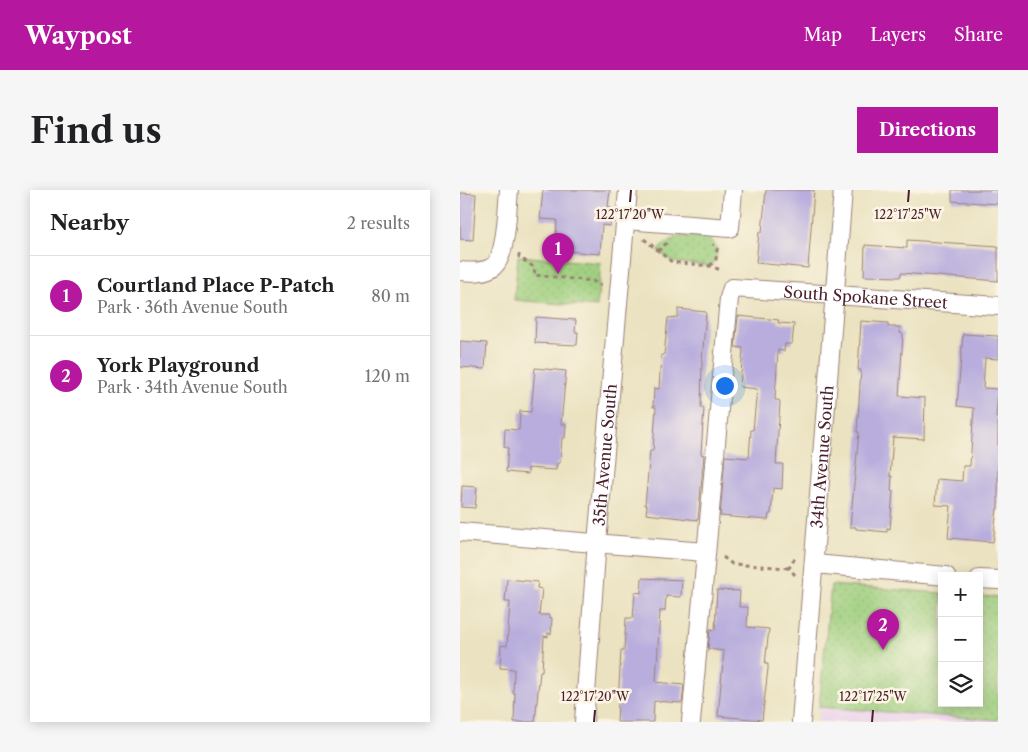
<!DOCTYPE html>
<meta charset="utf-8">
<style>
body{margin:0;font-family:"Libre Caslon Text",serif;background:#f6f6f6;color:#202124}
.controls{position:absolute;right:15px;bottom:15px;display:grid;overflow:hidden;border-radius:0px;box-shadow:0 2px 12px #0003}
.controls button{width:45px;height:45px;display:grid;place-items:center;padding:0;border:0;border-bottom:1px solid #e0e0e0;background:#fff;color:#202124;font:25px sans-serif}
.you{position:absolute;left:264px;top:195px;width:18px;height:18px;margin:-12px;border:4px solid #fff;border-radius:50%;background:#1a73e8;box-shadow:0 0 0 8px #1a73e833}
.badge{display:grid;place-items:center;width:32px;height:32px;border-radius:50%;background:#b5179e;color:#fff;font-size:16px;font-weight:700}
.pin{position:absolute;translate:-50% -41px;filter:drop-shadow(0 1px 2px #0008)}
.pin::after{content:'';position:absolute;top:26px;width:18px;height:15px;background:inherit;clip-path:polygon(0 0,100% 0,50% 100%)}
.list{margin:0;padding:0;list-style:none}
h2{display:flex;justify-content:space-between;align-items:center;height:65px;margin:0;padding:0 20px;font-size:21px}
h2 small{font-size:16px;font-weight:400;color:#757577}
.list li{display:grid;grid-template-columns:32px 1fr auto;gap:15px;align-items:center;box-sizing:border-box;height:80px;padding:0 20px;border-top:1px solid #e0e0e0}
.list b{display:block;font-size:19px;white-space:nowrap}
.list p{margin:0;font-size:16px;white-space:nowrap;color:#757577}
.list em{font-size:16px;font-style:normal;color:#757577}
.icon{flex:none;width:28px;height:28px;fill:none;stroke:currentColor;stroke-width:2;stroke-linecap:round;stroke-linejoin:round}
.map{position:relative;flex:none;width:538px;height:532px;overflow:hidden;border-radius:0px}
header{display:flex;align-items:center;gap:30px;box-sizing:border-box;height:70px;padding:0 25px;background:#b5179e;color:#fff}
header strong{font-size:24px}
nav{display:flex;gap:28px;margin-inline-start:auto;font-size:18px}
.intro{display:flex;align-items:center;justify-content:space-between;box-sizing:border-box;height:120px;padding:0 30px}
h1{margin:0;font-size:35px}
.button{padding:12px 22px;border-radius:0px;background:#b5179e;color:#fff;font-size:18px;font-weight:700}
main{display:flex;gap:30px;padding:0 30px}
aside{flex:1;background:#fff;border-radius:0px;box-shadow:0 2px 12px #0003}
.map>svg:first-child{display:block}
.built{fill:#ead1ec}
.green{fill:url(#green-dots);stroke:#747654}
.building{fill:#b8addd}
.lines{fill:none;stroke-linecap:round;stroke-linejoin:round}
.minor-casing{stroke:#9a8076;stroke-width:20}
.path{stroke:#9a8076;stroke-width:3;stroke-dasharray:4 4;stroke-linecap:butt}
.minor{stroke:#fff;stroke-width:18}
.ticks{fill:none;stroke:#4a1f2b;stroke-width:2}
.labels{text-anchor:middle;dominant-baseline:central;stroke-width:5;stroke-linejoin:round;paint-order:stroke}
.street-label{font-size:16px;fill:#4a1f2b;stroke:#fcf5e5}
.ticks-label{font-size:12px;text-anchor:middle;fill:#4a1f2b;stroke:#fcf5e5;stroke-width:5;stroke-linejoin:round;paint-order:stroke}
</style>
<header>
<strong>Waypost</strong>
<nav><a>Map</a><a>Layers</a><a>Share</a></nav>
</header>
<div class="intro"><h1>Find us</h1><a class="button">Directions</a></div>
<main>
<aside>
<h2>Nearby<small>2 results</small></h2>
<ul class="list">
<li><span class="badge">1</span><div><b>Courtland Place P-Patch</b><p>Park · 36th Avenue South</p></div><em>80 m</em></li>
<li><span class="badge">2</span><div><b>York Playground</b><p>Park · 34th Avenue South</p></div><em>120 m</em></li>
</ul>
</aside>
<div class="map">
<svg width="538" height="532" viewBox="0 0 538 532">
<defs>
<pattern id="green-dots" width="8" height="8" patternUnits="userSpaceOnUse" patternTransform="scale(1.25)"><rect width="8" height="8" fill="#9dce7d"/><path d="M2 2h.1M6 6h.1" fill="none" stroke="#89b06c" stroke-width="1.8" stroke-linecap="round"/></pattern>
</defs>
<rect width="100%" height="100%" fill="#fcf5e5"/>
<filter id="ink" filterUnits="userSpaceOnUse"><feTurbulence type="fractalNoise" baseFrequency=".02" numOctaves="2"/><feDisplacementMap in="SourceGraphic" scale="10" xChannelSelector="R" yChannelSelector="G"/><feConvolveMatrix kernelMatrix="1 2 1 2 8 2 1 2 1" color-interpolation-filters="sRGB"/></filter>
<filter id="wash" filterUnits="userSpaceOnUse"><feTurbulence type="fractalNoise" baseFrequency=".0096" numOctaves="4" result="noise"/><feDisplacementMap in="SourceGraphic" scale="20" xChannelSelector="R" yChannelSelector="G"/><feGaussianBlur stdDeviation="1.12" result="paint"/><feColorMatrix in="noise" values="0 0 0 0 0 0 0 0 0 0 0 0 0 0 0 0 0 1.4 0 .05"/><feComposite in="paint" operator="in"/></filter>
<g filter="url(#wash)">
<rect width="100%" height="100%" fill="#eae2c0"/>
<polygon class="built" points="359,517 538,530 538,532 358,532"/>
<g class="green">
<polygon points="219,46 248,47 257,59 256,69 250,76 212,72 198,61 204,54"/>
<polygon points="58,66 141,73 137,117 54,110"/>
<polygon points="371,395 482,403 482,513 519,513 519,406 538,407 538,530 359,517"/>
</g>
<g id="blocks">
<g class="building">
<polygon points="83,0 150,0 148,17 151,17 150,36 142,35 140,64 95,60 97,30 80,29"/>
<polygon points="306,0 354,0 348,78 296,73 299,42 302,42"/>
<polygon points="492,0 538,0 538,14 492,11"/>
<polygon points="0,3 16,4 13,50 0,49"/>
<polygon points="447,50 538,56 538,91 441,83 440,87 404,86 405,55 447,58"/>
<polygon points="218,119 246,122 242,171 241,218 244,218 241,264 244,265 238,330 186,324 187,315 185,315 190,261 193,261 196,217 193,217 194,198 199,199 201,165 204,165 208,128 218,127"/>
<polygon points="278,126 319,130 318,133 334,134 332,154 325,154 324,161 318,160 315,210 319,210 320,212 316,274 323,274 322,299 313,298 311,324 309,324 308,330 260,326 265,266 289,268 291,240 293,240 297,199 280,197 283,158 275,157"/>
<polygon points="76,127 116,130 115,142 118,142 117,155 75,153"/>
<polygon points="401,131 428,133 428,137 440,137 440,143 443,144 439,206 465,208 464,249 433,247 430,286 432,286 431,301 433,301 430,339 427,338 427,342 396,339 396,337 390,337 399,242 397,242 401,180 398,180"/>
<polygon points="503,144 538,146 538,169 525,168 523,198 538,199 536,228 538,228 538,319 537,319 533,352 488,348 491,316 475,315 477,289 502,291 503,276 510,276 514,218 497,216"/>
<polygon points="0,151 27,153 25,179 0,177"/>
<polygon points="75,178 106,181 101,234 106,234 105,248 102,248 100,273 97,273 96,280 68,278 68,284 46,282 48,258 44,257 45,239 59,240 60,221 71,222"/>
<polygon points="2,296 17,297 15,318 1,317"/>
<polygon points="182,388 222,390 221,407 206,406 205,421 200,421 196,492 224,495 222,513 194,511 193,532 157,532 161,460 164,460 166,428 173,428 175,402 181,403"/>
<polygon points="47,389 78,392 77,398 82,399 79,425 89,425 89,427 92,428 91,444 88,443 88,447 84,446 82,481 80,481 75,532 54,532 55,503 53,503 54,481 54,479 40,478 41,455 47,456 50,412 45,412"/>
<polygon points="257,400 280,401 279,417 288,417 287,437 309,439 305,474 308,474 308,479 302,530 258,526 264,461 248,459 250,439 255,440"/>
</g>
</g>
</g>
<g filter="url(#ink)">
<use href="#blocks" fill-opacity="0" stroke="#9a8076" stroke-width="1"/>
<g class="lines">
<g class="minor-casing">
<g id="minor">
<polyline points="165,30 270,38 273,0"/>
<path d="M0 81C11 82 25 83 34 76 47 64 47 18 49 0"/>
<polyline points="0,342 245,362"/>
<polyline points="355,374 486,386"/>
<polyline points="519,389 538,390"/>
<path id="s1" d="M124 532 136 364 168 0"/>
<path id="s2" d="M231 532 269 108 272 98 538 116"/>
<path id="s3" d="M341 532 383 0"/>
</g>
</g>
<g class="path">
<polyline points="184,49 212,72 250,76 261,80"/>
<polyline points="198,61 209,51"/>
<polyline points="59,64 59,67 75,78 74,85 133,91 139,95 142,95"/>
<polyline points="250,76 256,69 257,59 253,54"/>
<polyline points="263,367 272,374 329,378"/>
<polyline points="335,385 329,378 335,368"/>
</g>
<use href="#minor" class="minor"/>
</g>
</g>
<path class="ticks" d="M170 12 171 0M448 12 449 0M134 532 135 520M412 532 413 520"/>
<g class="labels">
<g class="street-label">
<text stroke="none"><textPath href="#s2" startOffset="570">South Spokane Street</textPath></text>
<text stroke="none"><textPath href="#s1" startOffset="268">35th Avenue South</textPath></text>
<text stroke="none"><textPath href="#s3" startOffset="266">34th Avenue South</textPath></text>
</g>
</g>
<g class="ticks-label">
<text x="170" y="29">122°17'20"W</text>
<text x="448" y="29">122°17'25"W</text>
<text x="135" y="511">122°17'20"W</text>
<text x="413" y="511">122°17'25"W</text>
</g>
</svg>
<div class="controls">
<button>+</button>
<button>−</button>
<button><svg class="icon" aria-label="layers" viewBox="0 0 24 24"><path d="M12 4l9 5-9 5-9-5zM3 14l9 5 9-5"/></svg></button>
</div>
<div class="you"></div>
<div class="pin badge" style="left:98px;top:84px">1</div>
<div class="pin badge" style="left:423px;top:460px">2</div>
</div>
</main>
